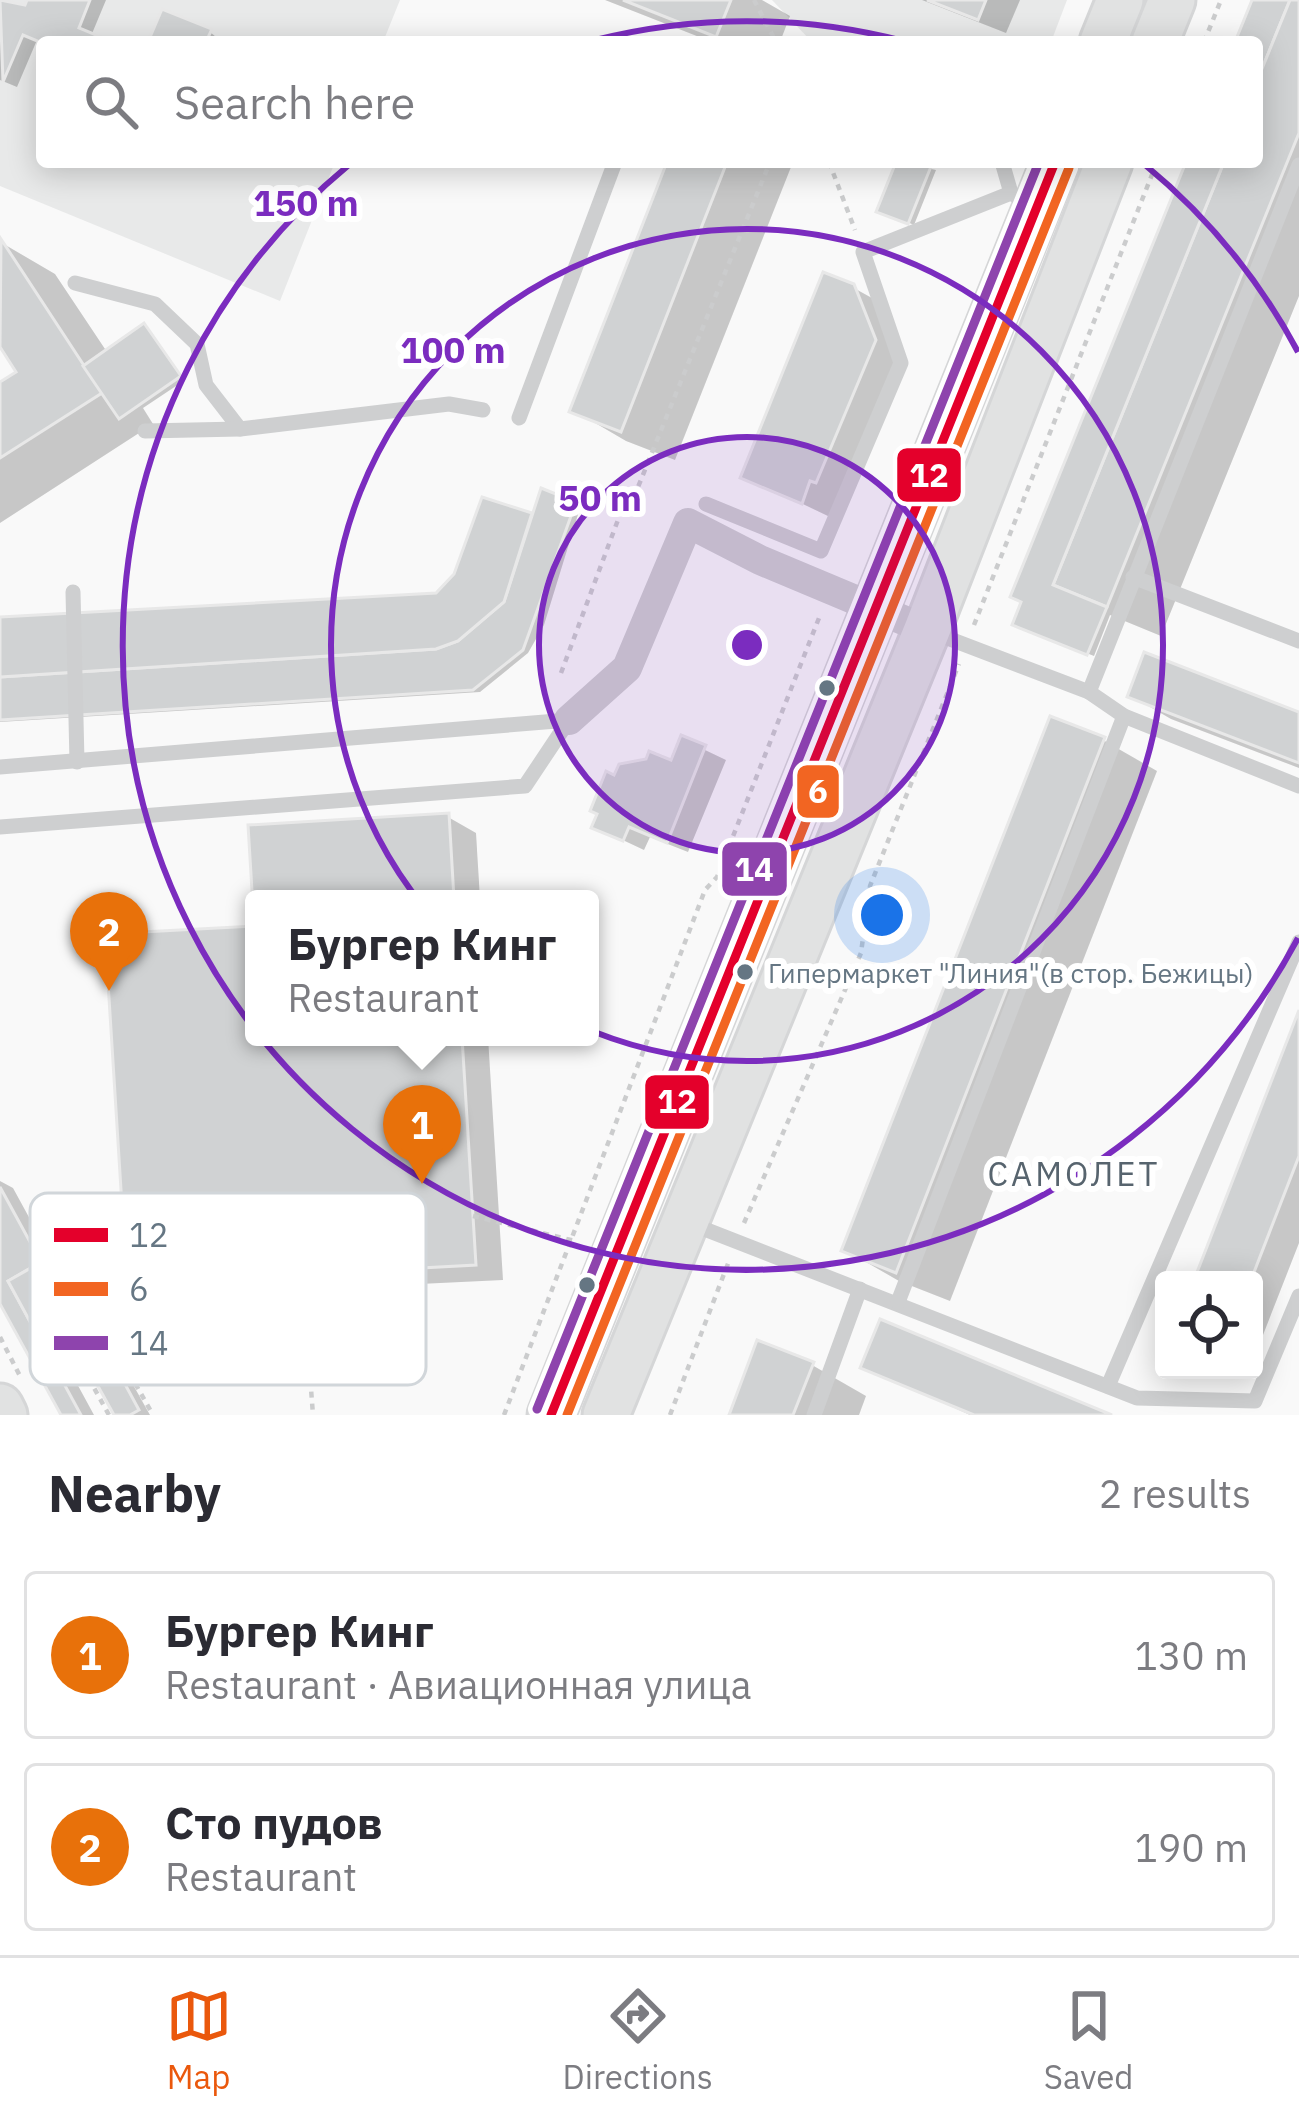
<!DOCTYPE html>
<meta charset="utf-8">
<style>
body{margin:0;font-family:"IBM Plex Sans",sans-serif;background:#f7f7f7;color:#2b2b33}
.controls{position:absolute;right:36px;bottom:36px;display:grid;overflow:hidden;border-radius:12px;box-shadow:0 6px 30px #0003}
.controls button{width:108px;height:108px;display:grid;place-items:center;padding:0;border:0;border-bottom:3px solid #e1e1e2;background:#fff;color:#2b2b33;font:60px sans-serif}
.you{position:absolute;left:882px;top:915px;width:42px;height:42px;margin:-30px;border:9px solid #fff;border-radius:50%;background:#1a73e8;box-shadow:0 0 0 18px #1a73e833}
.badge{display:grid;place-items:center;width:78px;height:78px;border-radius:50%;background:#ea580c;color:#fff;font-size:39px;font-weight:700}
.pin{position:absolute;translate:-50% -99px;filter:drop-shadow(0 3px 6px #0008)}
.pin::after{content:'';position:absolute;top:63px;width:42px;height:36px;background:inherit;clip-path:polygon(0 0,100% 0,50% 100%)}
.popup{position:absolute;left:245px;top:890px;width:354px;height:156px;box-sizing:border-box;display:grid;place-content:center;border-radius:12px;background:#fff;filter:drop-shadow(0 3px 9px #0005);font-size:39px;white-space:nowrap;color:#7c7c81}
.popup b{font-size:45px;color:#2b2b33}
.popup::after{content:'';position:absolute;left:50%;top:100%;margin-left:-24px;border:24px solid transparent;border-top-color:#fff}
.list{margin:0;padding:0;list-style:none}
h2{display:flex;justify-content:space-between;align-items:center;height:156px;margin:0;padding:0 48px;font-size:51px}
h2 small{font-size:39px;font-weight:400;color:#7c7c81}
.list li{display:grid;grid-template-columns:78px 1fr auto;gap:36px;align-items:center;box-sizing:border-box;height:168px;margin:0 24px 24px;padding:0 24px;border:3px solid #e1e1e2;border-radius:12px}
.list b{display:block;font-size:45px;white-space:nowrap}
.list p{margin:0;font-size:39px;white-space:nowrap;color:#7c7c81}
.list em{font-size:39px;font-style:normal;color:#7c7c81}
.icon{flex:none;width:66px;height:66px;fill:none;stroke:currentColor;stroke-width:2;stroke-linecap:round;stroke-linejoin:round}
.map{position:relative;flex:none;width:1299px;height:1415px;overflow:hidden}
.search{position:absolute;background:#fff;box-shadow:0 6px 30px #0003;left:36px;right:36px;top:36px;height:132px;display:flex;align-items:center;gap:30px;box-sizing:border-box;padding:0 42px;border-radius:12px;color:#7c7c81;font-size:45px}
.sheet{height:540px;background:#fff}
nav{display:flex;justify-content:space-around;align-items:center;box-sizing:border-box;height:168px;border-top:3px solid #e1e1e2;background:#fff;font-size:33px;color:#7c7c81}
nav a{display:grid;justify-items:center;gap:6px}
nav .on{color:#ea580c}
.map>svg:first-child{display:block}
.built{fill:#e8e9e9}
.shadow{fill:#0003}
.building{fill:#d0d2d3;stroke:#e8e8e8;stroke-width:3}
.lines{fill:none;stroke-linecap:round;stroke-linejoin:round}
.primary-casing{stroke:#d5d6d7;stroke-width:51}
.path{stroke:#cbcccd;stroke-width:4.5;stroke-dasharray:6 6;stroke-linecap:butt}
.service{stroke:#cecfd0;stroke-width:15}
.minor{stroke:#cecfd0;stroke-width:30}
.primary{stroke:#e1e2e2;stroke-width:45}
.bus-1-casing{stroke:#fff;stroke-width:18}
.bus-2-casing{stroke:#fff;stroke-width:18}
.bus-3-casing{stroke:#fff;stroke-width:18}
.bus-1{stroke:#e4002b;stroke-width:9}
.bus-2{stroke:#f26522;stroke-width:9}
.bus-3{stroke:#8e44ad;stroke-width:9}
.ring{fill:none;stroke:#7b2cbf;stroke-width:6}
.bus-dot{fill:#657683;stroke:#fff;stroke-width:4.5}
.labels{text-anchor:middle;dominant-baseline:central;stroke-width:12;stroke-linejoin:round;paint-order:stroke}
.bus-label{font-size:27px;fill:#657683;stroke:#fff;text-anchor:start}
.neighbourhood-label{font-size:33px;letter-spacing:3px;fill:#57646e;stroke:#fff}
.key{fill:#fff;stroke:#d1d6da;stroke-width:3}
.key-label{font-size:33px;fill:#657683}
.centre{fill:#7b2cbf;stroke:#fff;stroke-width:6}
.ring-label{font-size:36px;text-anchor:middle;font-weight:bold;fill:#7b2cbf;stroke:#fff;stroke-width:12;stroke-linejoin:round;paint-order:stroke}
.line-badge{stroke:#fff;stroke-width:4.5}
.badge-label{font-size:33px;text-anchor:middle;font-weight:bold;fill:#fff}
</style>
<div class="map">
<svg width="1299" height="1415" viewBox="0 0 1299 1415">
<rect width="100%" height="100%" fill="#f9f9f9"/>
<g class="built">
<polygon points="0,0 400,0 383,42 42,42 42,162 335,162 280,301 0,186"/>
<polygon points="772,0 1067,0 1051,42 812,42"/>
</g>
<g class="shadow">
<polygon points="0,0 27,8 30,0 106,0 91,36 37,40 17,87 0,80"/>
<polygon points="605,0 762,0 790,16 780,42 712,42"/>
<polygon points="922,0 1020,0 1006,33"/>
<polygon points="1255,0 1299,0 1299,296 1161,636 1110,615 1094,656 1021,627 1025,601 1190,162 1257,162 1257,42 1238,42"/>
<polygon points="210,32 222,42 151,42"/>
<polygon points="670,162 793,162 675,460 626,441 573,410"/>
<polygon points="900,162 936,170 914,225 880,210"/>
<polygon points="2,243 55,274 107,352 144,326 185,380 143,408 153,424 0,523 0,386 20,373 0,342"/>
<polygon points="852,287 881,303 902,357 830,517 744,476"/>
<polygon points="575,505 580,508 544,625 528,653 480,692 0,722 0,620 438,595 530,515"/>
<polygon points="1131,696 1299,715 1299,768 1171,719"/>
<polygon points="682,739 726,760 688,852 650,837 644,850 595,827 616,779 672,764"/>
<polygon points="1103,740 1157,771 950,1301 899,1281 845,1250"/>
<polygon points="448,817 476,833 480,899 255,899"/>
<polygon points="1299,1018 1299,1243 1254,1358 1254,1280 1197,1280"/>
<polygon points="254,1037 488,1037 503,1280 357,1287 340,1297 310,1291 157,1300 130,1284"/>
<polygon points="0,1181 13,1188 60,1274 53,1278 78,1343 63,1358 94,1415 64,1415 0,1298"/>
<polygon points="100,1341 113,1349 150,1415 117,1415"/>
<polygon points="812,1365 866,1396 859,1415 732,1415"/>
<polygon points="864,1367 1104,1415 970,1415"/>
</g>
<g class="building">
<polygon points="0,0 25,5 27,0 90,0 79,28 113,42 42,43 23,35 3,82"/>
<polygon points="623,0 731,0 716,37"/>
<polygon points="927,0 986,0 978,20"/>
<polygon points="1252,0 1290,0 1257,81 1257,42 1235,42"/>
<polygon points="1290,0 1299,0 1299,133 1107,607 1053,585 1224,162 1257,162 1257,81"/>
<polygon points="162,9 212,29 206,42 148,42"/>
<polygon points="667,162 727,162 621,432 569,412"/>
<polygon points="896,162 932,164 908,224 876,212"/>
<polygon points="1186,162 1224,162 1053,585 1107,607 1087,655 1012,625 1021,602 1010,597"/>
<polygon points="1,239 102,393 0,458 0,382 16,372 0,347"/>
<polygon points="823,272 854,284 876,340 816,483 810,481 802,504 740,478"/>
<polygon points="144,323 181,376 119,419 83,366"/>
<polygon points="541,488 576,502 523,650 473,690 0,720 0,677 436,649 458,641 504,602"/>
<polygon points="482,497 532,513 504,602 458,641 436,649 0,677 0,617 436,593 454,574"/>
<polygon points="1144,652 1299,712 1299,763 1127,697"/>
<polygon points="1050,716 1105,737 896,1273 841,1251"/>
<polygon points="681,735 706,745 667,843 629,827 623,841 591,828 597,814 590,811 606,771 614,775 619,764 646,759 649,751 671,760"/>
<polygon points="449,813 454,899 254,899 254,924 248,825"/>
<polygon points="254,926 254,1037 462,1037 476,1265 328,1273 310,1283 280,1276 127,1286 105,934"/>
<polygon points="1299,1010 1299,1156 1251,1280 1194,1280"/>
<polygon points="0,1187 41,1262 8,1281 81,1415 61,1415 0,1304"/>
<polygon points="38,1264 66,1335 47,1353 8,1281"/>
<polygon points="880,1319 1112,1415 974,1415 860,1368"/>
<polygon points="100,1338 139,1410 130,1415 114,1415 78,1350"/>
<polygon points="757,1340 814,1362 793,1415 729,1415"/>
</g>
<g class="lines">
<g class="primary-casing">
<g id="primary">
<polyline points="1103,42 1120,0"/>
<polyline points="1155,42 1172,0"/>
<polyline points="0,1407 4,1415"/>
<polyline points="551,1415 1055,162"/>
<polyline points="606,1415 927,630 1109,162"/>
</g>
</g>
<g class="path">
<polyline points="754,0 776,42"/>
<polyline points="1204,42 1221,0"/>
<polyline points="829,162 855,230"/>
<polyline points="974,625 1157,162"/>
<polyline points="561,673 625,501 636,492 770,162"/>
<polyline points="473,1216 575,1241"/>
<polyline points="744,1223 861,953 870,886 959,664"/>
<path d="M125 1259C101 1242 89 1244 67 1263L153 1415"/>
<polyline points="303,1284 313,1415"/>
<polyline points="105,1330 72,1348 109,1415"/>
<polyline points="0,1337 21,1378"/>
<polyline points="504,1415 705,890 717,877 819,618"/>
<polyline points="670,1415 729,1261"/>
</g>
<g class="service">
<polyline points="1002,162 1011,193 1018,197"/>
<polyline points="75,283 155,304 197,344 206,385 240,429 449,404 483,410"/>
<polyline points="519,418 615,162"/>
<polyline points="145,431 240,429"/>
<polyline points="706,504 821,551 901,363 863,252 1011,193"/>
<polyline points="1133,577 1299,641"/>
<polyline points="73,592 77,762"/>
<polyline points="929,631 1089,692 1299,165"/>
<polyline points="1089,692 1124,716 1299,786"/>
<polyline points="0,767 569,720 525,786 0,827"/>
<polyline points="689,1223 1137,1398 1255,1401 1299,1296"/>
<polyline points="898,1302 1124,716"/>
<polyline points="1108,1386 1299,942"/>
<polyline points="814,1415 860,1289"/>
</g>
<polyline class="minor" points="569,720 627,668 688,523 760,560 927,630"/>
<use href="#primary" class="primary"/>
<g class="bus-1-casing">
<polyline id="bus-1" points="551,1415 1055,162"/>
</g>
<g class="bus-2-casing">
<polyline id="bus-2" points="567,1415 1069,168"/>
</g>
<g class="bus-3-casing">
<polyline id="bus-3" points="537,1409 1039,162"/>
</g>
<use href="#bus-1" class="bus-1"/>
<use href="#bus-2" class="bus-2"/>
<use href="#bus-3" class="bus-3"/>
</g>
<circle cx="747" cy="645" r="208" fill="#7b2cbf" fill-opacity=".12"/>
<g class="ring">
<circle cx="747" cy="645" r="208"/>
<circle cx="747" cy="645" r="416"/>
<path d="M1298 938A624 624 0 1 1 350 164M591 41A624 624 0 0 1 903 41M1144 164A624 624 0 0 1 1298 352"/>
</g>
<g class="bus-dot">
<circle cx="827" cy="688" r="10"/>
<circle cx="745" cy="972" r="10"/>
<circle cx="587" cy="1285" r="10"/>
</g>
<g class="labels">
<g class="bus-label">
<text x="768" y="972">Гипермаркет "Линия"(в стор. Бежицы)</text>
</g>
<g class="neighbourhood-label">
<text x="1074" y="1173">САМОЛЕТ</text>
</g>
</g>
<rect x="30" y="1193" width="396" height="192" rx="18" class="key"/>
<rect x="54" y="1228" width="54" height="14" fill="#e4002b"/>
<rect x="54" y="1282" width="54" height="14" fill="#f26522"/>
<rect x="54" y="1336" width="54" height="14" fill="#8e44ad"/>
<g class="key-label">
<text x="129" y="1247">12</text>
<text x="129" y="1301">6</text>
<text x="129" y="1355">14</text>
</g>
<circle cx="747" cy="645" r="18" class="centre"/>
<g class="ring-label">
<text x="306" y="216">150 m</text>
<text x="453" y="363">100 m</text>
<text x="600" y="511">50 m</text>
</g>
<g class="line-badge">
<rect x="895" y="446" width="68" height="58" rx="12" fill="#e4002b"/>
<rect x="795" y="763" width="46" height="57" rx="12" fill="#f26522"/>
<rect x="720" y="840" width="69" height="58" rx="12" fill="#8e44ad"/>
<rect x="643" y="1073" width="68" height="58" rx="12" fill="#e4002b"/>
</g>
<g class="badge-label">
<text x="929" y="487">12</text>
<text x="818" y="803">6</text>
<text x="754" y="881">14</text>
<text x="677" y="1113">12</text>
</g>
</svg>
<div class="controls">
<button><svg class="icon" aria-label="locate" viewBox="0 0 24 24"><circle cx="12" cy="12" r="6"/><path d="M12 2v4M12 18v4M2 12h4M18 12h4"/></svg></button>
</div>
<div class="you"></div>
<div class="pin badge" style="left:422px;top:1184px;background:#e8710a">1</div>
<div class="popup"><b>Бургер Кинг</b>Restaurant</div>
<div class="pin badge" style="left:109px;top:991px;background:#e8710a">2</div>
<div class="search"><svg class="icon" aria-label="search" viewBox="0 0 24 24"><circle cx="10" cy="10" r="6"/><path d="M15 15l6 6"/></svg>Search here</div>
</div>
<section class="sheet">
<h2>Nearby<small>2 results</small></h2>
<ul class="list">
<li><span class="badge" style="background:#e8710a">1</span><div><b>Бургер Кинг</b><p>Restaurant · Авиационная улица</p></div><em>130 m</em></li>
<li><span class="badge" style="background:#e8710a">2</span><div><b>Сто пудов</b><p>Restaurant</p></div><em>190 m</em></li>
</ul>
</section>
<nav>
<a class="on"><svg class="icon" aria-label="map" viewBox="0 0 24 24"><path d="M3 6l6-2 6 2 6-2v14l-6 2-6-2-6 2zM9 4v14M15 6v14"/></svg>Map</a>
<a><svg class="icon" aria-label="directions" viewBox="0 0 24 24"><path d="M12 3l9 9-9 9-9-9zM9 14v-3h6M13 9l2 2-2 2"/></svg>Directions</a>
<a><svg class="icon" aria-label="saved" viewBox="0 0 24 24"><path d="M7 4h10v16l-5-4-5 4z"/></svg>Saved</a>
</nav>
